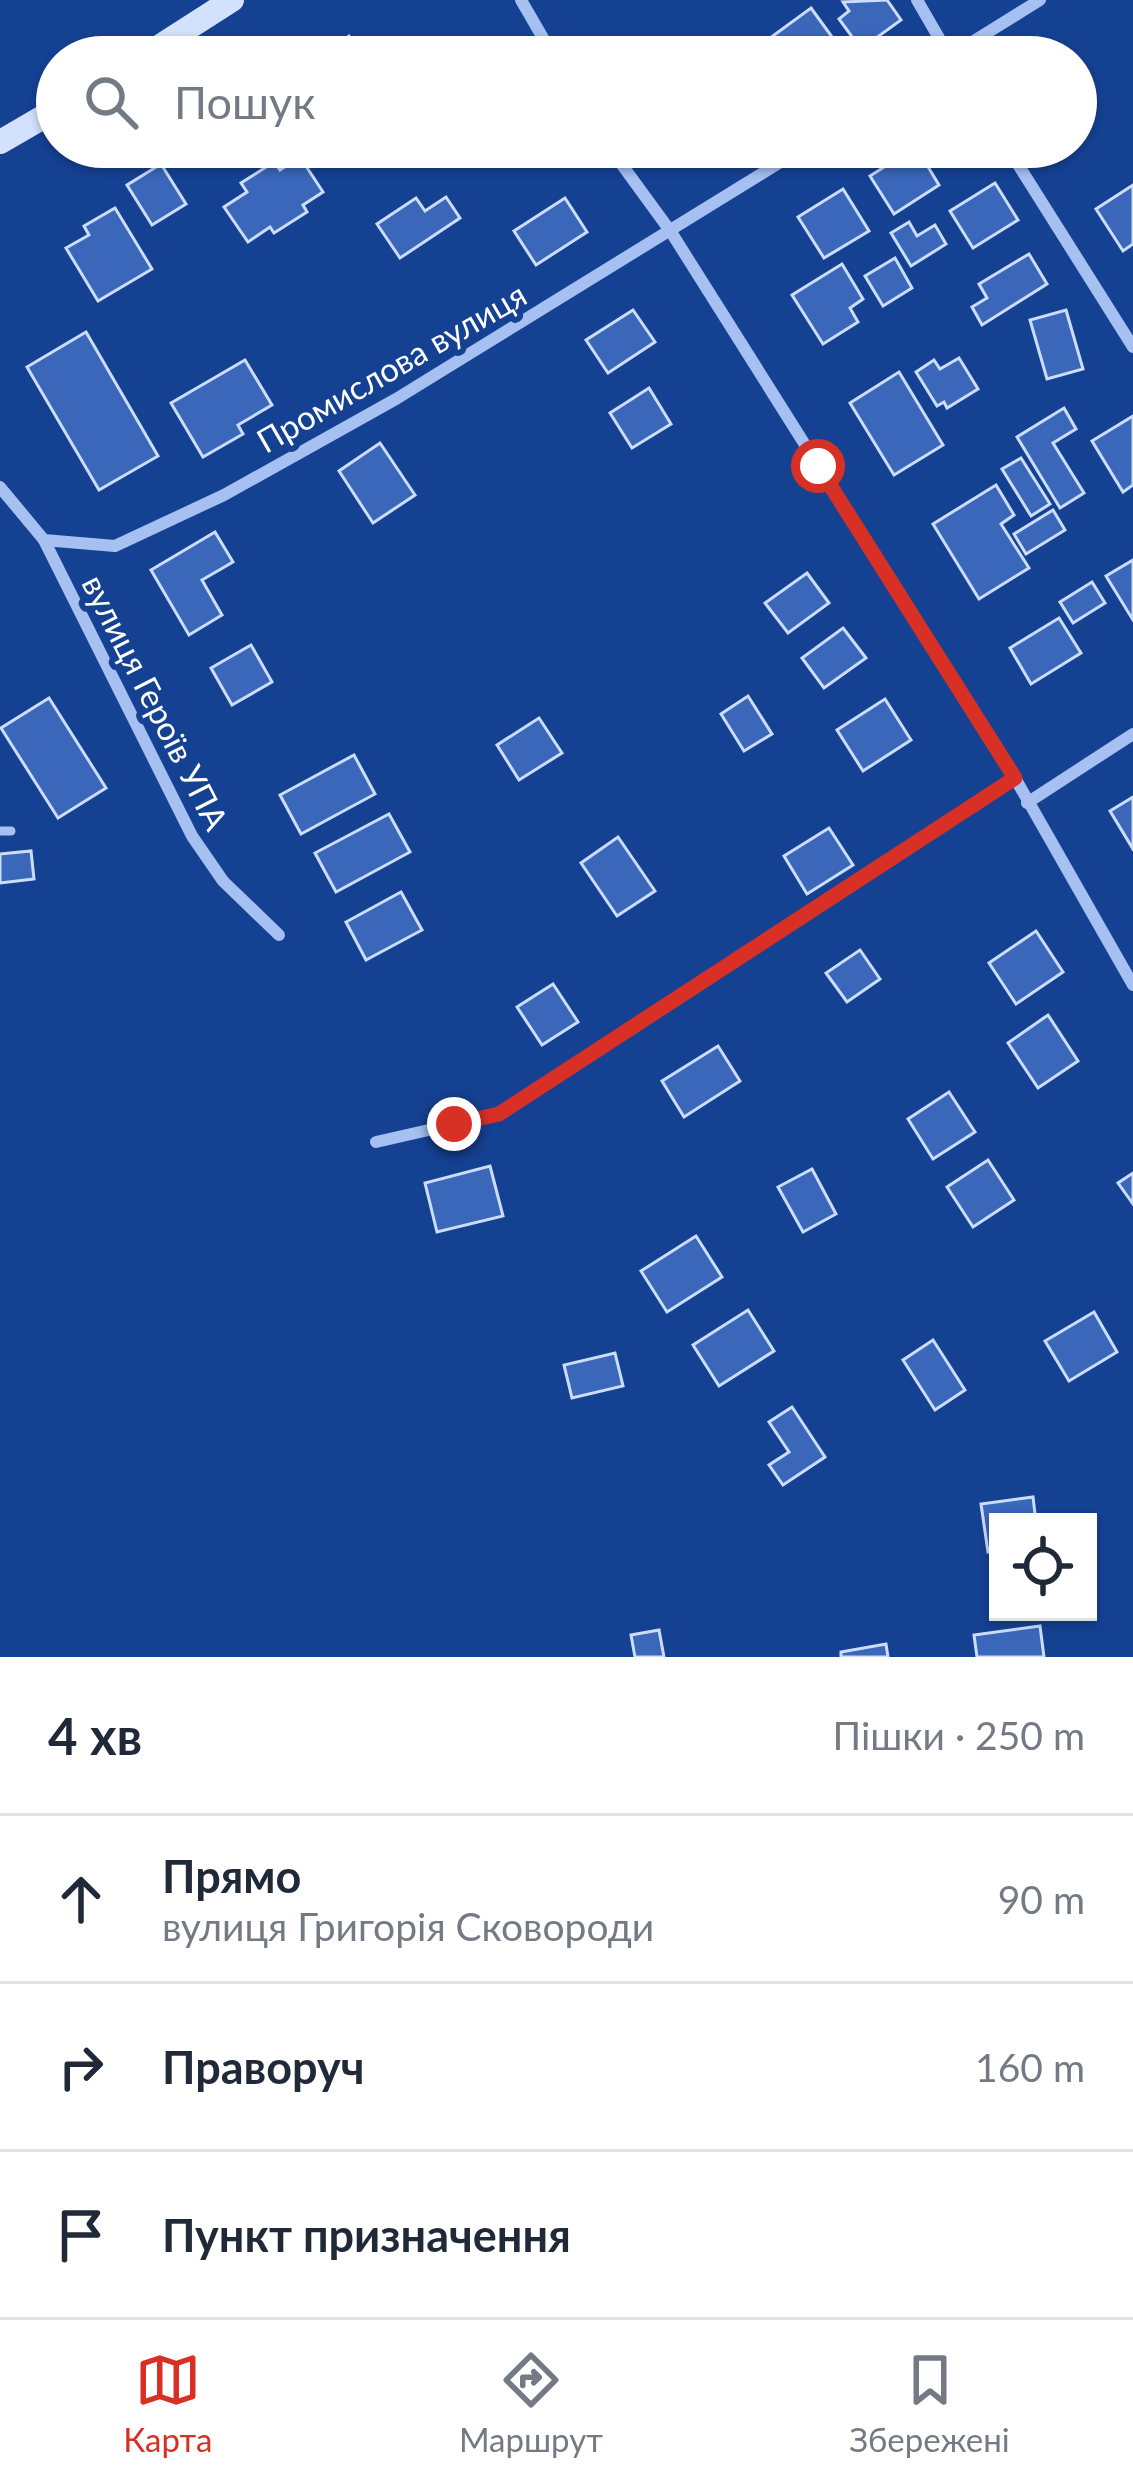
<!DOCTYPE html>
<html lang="uk">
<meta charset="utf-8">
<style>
body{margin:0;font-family:Lato,sans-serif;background:#f6f6f7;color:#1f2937}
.controls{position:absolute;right:36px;bottom:36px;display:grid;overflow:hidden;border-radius:0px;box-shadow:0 3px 9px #0004}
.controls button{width:108px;height:108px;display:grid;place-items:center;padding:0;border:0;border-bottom:3px solid #e0e1e3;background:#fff;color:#1f2937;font:60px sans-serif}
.stop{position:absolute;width:36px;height:36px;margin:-27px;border:9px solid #d93025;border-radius:50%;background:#fff}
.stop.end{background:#d93025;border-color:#fff;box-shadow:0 3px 12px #0008}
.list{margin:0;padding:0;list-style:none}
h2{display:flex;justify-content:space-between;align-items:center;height:156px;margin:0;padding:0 48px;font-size:51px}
h2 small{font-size:39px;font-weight:400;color:#747a83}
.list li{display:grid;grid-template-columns:78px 1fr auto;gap:36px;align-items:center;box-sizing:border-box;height:168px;padding:0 48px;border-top:3px solid #e0e1e3}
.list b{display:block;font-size:45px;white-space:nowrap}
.list p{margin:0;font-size:39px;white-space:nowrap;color:#747a83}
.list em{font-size:39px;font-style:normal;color:#747a83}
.icon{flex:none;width:66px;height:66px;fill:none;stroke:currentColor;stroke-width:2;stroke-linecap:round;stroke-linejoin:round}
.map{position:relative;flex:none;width:1133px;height:1657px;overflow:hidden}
.search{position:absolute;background:#fff;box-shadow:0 3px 9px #0004;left:36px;right:36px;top:36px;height:132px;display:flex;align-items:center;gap:30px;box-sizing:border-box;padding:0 42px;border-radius:66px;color:#747a83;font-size:45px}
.sheet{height:660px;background:#fff}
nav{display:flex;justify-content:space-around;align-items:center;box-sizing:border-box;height:168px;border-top:3px solid #e0e1e3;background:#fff;font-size:33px;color:#747a83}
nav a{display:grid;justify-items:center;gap:6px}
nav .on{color:#d93025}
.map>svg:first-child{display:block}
.building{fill:#3a67ba;stroke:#ccddfc;stroke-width:3}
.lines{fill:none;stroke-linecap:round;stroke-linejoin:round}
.lane{stroke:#a5c0f1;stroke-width:9}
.street{stroke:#a5c0f1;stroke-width:12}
.secondary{stroke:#d3e1fc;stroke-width:24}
.route{stroke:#d93025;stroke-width:15}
.labels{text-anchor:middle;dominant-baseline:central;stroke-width:12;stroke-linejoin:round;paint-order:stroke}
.street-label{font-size:33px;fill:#fff;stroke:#154193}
</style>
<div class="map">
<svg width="1133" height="1657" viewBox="0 0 1133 1657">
<rect width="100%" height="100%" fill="#154193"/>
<g class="building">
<polygon points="887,0 901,20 861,49 839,19 849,11 843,2"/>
<polygon points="811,8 843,52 837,57 744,57"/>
<polygon points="349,36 363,57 317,57"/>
<polygon points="916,147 939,185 894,214 870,176"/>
<polygon points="300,157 323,192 303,205 307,212 274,233 270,227 248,242 224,207 247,192 241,183 274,162 280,170"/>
<polygon points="161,164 186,204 152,225 127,185"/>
<polygon points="995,183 1018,220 973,248 950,211"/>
<polygon points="1133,185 1133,244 1123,251 1096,209"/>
<polygon points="843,189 869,231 824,258 798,217"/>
<polygon points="446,197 460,218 400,258 377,224 416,198 425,211"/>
<polygon points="565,198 587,232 536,265 514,231"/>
<polygon points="115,208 152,269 98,301 66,248 89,235 84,226"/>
<polygon points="909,222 917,236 935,225 946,244 911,266 891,233"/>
<polygon points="1029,254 1047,284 982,325 972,307 987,298 979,284"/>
<polygon points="895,258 912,288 883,306 865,276"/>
<polygon points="842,264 863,299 850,308 858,322 823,344 792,295"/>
<polygon points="633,310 655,342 608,373 586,340"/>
<polygon points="1066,310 1083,369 1047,379 1030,320"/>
<polygon points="86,332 158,456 99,490 27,367"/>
<polygon points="959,358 978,389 947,408 944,402 937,406 916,372 934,360 940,369"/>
<polygon points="245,360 272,405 238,425 243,434 203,457 171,403"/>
<polygon points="899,372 943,445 894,475 850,403"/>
<polygon points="649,388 671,424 632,448 610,413"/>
<polygon points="1064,408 1076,429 1053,443 1084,493 1060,508 1017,437"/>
<polygon points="1133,416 1133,485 1123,492 1092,441"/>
<polygon points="380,443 415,495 373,523 339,471"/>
<polygon points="1021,458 1050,504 1031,516 1002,469"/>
<polygon points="996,485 1014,515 1001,524 1029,568 979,599 933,524"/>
<polygon points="1053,510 1065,530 1026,554 1014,534"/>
<polygon points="215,532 233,562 202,580 222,615 189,635 151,570"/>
<polygon points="1133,560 1133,620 1106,576"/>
<polygon points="807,573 829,603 788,633 765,603"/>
<polygon points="1092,582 1105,603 1073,623 1060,602"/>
<polygon points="1059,618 1081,653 1031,684 1010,648"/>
<polygon points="843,628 866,658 824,688 802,658"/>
<polygon points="251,645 272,682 232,705 211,668"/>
<polygon points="748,696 772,734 744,751 721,714"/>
<polygon points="49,698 106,788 58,818 1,728"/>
<polygon points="885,699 911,740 863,771 837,730"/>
<polygon points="539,718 562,753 519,780 497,745"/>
<polygon points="354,755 375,794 301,834 280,795"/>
<polygon points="1133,797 1133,849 1110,811"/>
<polygon points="389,814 410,852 336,892 315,853"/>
<polygon points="829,828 853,865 807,894 784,856"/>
<polygon points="618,837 655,891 617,916 581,863"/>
<polygon points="31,851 34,879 0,883 0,854"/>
<polygon points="401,892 422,930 366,960 346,922"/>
<polygon points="1036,931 1063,972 1016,1004 989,963"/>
<polygon points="860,950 880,979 847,1002 826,973"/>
<polygon points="553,984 578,1022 542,1045 517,1007"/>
<polygon points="1048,1015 1078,1061 1038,1088 1008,1043"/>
<polygon points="718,1046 740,1081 684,1117 662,1081"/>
<polygon points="949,1092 975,1132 933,1159 908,1119"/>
<polygon points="988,1160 1014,1200 973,1227 947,1187"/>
<polygon points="490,1166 503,1216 437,1232 425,1183"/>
<polygon points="812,1169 836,1214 803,1232 778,1187"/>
<polygon points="1133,1173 1133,1204 1118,1183"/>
<polygon points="696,1236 722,1277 667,1312 641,1271"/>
<polygon points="748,1310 774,1351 719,1386 693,1345"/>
<polygon points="1094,1312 1117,1352 1069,1381 1045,1341"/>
<polygon points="933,1340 965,1390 935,1410 903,1360"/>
<polygon points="615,1353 623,1386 572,1398 564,1365"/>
<polygon points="792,1407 825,1457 783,1485 769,1465 789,1452 769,1422"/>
<polygon points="1033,1497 1036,1522 998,1522 998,1551 988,1552 981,1504"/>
<polygon points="1040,1626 1044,1657 977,1657 974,1635"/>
<polygon points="659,1630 664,1657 635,1657 631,1635"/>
<polygon points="886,1644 888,1657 841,1657 841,1652"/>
</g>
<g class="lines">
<polyline class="lane" points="0,831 11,831"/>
<g class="street">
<polyline points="521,0 554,57"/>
<polyline points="917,0 950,57"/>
<polyline points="948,57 1040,0"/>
<polyline points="609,147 671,232 1015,778 1133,985"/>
<polyline points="1007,147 1133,347"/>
<polyline points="0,487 44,540 115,546 224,495 396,399 805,147"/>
<polyline points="44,540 192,836 223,881 279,935"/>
<polyline points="1027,803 1133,734"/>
<polyline points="376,1142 499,1114 1015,778"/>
</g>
<g class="secondary">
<polyline points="143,57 232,0"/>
<polyline points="0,142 57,109"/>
</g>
</g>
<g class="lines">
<polyline class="route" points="454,1124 499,1114 1015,778 818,466"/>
</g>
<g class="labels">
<g class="street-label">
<text transform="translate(391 367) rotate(-30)">Промислова вулиця</text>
<text transform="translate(156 702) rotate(63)">вулиця Героїв УПА</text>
</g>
</g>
</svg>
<div class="controls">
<button><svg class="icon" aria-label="locate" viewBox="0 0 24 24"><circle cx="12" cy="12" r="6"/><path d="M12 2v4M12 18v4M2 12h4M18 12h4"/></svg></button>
</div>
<div class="stop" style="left:818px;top:466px"></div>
<div class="stop end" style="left:454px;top:1124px"></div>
<div class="search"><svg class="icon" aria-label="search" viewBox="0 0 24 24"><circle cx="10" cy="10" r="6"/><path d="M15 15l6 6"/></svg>Пошук</div>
</div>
<section class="sheet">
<h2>4 хв<small>Пішки · 250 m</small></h2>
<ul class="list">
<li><svg class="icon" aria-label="ahead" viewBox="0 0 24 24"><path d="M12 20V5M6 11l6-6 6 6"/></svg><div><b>Прямо</b><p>вулиця Григорія Сковороди</p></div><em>90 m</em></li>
<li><svg class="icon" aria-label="right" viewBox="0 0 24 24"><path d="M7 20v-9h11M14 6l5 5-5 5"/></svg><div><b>Праворуч</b></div><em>160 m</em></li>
<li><svg class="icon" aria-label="arrive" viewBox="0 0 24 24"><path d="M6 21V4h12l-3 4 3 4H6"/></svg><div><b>Пункт призначення</b></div></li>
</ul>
</section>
<nav>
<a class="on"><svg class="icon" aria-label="map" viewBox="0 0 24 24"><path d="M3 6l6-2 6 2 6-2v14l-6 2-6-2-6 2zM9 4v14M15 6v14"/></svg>Карта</a>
<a><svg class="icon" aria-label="directions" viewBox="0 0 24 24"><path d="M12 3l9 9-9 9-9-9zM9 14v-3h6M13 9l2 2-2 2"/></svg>Маршрут</a>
<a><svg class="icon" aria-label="saved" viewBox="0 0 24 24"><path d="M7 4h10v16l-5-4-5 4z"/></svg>Збережені</a>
</nav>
